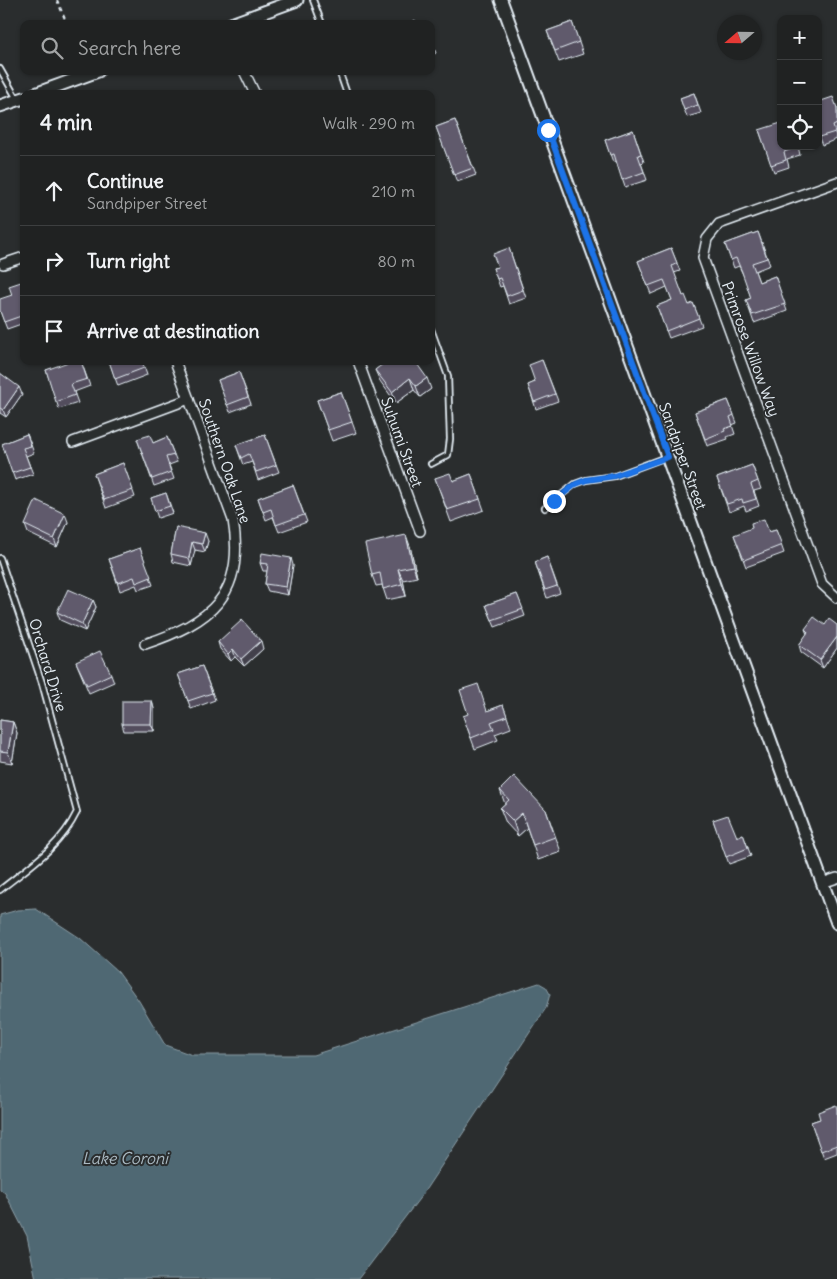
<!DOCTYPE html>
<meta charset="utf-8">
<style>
body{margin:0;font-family:Delius,sans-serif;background:#2d2f2f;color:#f1f3f6}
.controls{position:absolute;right:15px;top:15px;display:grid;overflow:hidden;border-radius:10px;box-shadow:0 1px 4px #0004}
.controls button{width:45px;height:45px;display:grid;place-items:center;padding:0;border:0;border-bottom:1px solid #3d3f40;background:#202222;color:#f1f3f6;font:25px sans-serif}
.compass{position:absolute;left:717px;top:15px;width:45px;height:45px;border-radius:50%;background:#202222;box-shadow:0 1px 4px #0004;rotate:250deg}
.stop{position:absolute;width:15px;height:15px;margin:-11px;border:4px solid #1a73e8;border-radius:50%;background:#fff}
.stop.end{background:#1a73e8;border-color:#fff;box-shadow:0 1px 5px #0008}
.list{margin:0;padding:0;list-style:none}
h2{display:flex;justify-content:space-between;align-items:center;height:65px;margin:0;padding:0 20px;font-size:21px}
h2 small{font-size:16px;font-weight:400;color:#a2a4a5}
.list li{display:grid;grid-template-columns:32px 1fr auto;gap:15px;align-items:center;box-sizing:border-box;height:70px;padding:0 20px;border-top:1px solid #3d3f40}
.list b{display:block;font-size:19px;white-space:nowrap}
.list p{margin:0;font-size:16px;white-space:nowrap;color:#a2a4a5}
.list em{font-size:16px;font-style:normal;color:#a2a4a5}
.icon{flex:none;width:28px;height:28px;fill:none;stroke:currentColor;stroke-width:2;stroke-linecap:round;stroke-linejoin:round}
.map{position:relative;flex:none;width:837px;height:1279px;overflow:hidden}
.search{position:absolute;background:#202222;box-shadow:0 1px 4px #0004;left:20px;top:20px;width:415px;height:55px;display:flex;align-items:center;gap:12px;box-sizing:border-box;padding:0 18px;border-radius:10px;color:#a2a4a5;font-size:19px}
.panel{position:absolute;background:#202222;box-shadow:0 1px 4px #0004;left:20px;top:90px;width:415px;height:275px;border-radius:10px}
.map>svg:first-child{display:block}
.water{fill:#4f6873;stroke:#8c9fa8}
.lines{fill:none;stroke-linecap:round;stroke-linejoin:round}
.service-casing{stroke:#e8f1f8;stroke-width:8}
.minor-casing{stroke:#e8f1f8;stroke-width:12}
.tertiary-casing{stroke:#e8f1f8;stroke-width:15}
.path{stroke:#e8f1f8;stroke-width:2;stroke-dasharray:4 4;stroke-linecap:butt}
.service{stroke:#2a2d2e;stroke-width:4.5}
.minor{stroke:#2a2d2e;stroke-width:9}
.tertiary{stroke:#2a2d2e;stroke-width:11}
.wall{fill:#534d5d;stroke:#e8f1f8}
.shaded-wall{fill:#433f4c;stroke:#e8f1f8}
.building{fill:#605a6c;stroke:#e8f1f8}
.route{stroke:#1a73e8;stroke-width:6}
.labels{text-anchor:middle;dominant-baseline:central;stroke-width:4;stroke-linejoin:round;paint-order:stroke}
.street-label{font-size:15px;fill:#e8f1f8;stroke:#2a2d2e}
.water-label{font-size:16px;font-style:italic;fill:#abbac3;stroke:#2a2d2e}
</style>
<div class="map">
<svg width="837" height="1279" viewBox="0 0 837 1279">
<rect width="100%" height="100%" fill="#2a2d2e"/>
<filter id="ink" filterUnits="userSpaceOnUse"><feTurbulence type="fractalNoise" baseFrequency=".02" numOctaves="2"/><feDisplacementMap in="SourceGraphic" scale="10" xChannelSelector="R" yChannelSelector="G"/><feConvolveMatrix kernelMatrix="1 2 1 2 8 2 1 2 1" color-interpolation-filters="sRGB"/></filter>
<g filter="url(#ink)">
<polygon class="water" points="36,909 80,938 118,972 139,1001 165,1045 192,1055 313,1055 539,983 546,987 550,994 546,1008 422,1195 358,1279 36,1279 27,1236 5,1193 0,1189 0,915 18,910"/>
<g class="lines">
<g class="service-casing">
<g id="service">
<polyline points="313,0 322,24"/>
<polyline points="0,69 17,99"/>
<polyline points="339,71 347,94"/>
<polyline points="431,464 448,455 450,439 448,376 431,329"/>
<polyline points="545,508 575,484 586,480 615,476 666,457"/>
<path d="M0 558 42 683 77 812C60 847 30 866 0 890"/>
</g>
</g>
<g class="minor-casing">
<g id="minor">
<polyline points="244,71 255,94"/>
<polyline points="837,182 719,224 707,239 703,258 822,584 837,598"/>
<polyline points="3,264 24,257"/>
<polyline points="358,361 420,531"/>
<polyline points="73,442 189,399"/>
<path d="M145 644C211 622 246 595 233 520L175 361"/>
<polyline points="822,883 837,878"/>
</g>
</g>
<g class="tertiary-casing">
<g id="tertiary">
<polyline points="501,0 837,923"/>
<polyline points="231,24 297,0"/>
<polyline points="35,94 98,71"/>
<polyline points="0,106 24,98"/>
</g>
</g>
<polyline class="path" points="57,0 67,24"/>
<use href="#service" class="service"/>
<use href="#minor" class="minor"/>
<use href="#tertiary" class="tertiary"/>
</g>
<g class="wall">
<polygon points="572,22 583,54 559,62 547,31"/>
<polygon points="694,93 701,113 687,117 680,98"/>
<polygon points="837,108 837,133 835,133 837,139 822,145 818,135"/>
<polygon points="455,120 476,175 457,182 436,127"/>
<polygon points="633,130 644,162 641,163 647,180 625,187 616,161 613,162 605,140"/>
<polygon points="759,130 781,146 798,146 800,155 787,159 789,167 774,172"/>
<polygon points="758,232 770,265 755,271 759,282 775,276 787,311 754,323 746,300 751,298 745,279 739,266 734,268 725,244"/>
<polygon points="509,248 526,298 509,304 503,286 500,287 493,268 498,267"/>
<polygon points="671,248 680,271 674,273 683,296 689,305 693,303 702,326 669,338 657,306 672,300 667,287 651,294 638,261"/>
<polygon points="24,281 24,323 7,329 0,311"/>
<polygon points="542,360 558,401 536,409 528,385 535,382"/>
<polygon points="81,361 90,386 74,392 78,403 59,409 46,370"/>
<polygon points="109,361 142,361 147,375 118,386"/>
<polygon points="387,361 431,389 420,397 414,390 396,403 380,381 375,370"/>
<polygon points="239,372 251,404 230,412 218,380"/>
<polygon points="0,373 22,394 6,417 0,413"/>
<polygon points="341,392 356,433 332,441 317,400"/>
<polygon points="728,400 737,423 732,425 735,434 727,437 728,439 707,446 695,412"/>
<polygon points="27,434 34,453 26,456 33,474 15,480 2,444"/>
<polygon points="265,435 279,472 258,480 252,462 243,465 236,445"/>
<polygon points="167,437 177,462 169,465 174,479 154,486 137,439 153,443"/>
<polygon points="123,463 135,497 106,508 94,474"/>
<polygon points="752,465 761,489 754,491 759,506 746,511 744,506 729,512 717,478"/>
<polygon points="471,474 484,510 451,522 435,478 453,481"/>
<polygon points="293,485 307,522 279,532 273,517 266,520 258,498"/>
<polygon points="166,493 173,513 158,518 151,498"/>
<polygon points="68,522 57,547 28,533 25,525"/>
<polygon points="176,527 208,541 205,552 195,550 191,566 173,562 171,554"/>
<polygon points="776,530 784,553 746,567 734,535 769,532"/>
<polygon points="410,546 417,577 403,580 406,596 387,600 382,585 376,586 372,575"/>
<polygon points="140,548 153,585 138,590 136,585 120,591 109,559"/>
<polygon points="547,557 560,593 547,598 535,562"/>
<polygon points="260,563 293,565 288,595 268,591 265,584 267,571 263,571"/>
<polygon points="517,594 525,616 495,627 486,605"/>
<polygon points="93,600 96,607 85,631 60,620 57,612"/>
<polygon points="825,625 837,625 837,648 823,668 801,652 799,645 807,634 805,629"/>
<polygon points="218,642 263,649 244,666 235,657 231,661 220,649"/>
<polygon points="76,662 111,674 114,682 89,693"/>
<polygon points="202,666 215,700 191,709 178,674"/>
<polygon points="152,701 154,709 154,731 124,731 122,724"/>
<polygon points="503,705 511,728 495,734 498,740 475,749 463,716 487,711"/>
<polygon points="0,720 13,722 17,733 12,763 0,761"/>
<polygon points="500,790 546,810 561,852 538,860 527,828 518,836 506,823 500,808 505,804"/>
<polygon points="713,820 737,837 743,834 751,856 729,864"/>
<polygon points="837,1108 837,1153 824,1158 811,1122 820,1119"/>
</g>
<g class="shaded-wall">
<polygon points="433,45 436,53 431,56 431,47"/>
<polygon points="410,378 414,390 396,403 392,392"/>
<polygon points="427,378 431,389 420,397 416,386"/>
<polygon points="19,387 22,394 6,417 3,410"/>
<polygon points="65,514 68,522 57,547 54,539"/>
<polygon points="205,533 208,541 205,552 202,544"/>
<polygon points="406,535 410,546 417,577 413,566"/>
<polygon points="192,542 195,550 191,566 189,558"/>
<polygon points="291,558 293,565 288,595 286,587"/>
<polygon points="398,569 403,580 406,596 402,584"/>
<polygon points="93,600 96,607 85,631 82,624"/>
<polygon points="837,637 837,648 823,668 820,660"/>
<polygon points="261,641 263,649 244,666 241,659"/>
<polygon points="233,649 235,657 231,661 228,654"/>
<polygon points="152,701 154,709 154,731 151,724"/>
<polygon points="13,722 17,733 12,763 8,752"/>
<polygon points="522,813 527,828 518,836 513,821"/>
</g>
<g class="building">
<polygon points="415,20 417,24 409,24"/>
<polygon points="572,22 579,42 555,51 547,31"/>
<polygon points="694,93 698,105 684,110 680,98"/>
<polygon points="833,97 837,108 837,124 833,126 835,132 819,137 818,135 818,102"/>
<polygon points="455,120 473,168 454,175 436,127"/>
<polygon points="781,123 781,146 797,146 798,147 784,152 786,160 771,165 759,130"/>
<polygon points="633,130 641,154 638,155 644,172 622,180 614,154 610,155 605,140"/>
<polygon points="758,232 767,258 752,263 759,282 775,276 785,304 752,315 746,300 751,298 742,272 736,258 731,260 725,244"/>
<polygon points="509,248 523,290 507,296 500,278 497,279 493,268 498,267 493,254"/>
<polygon points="671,248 677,263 672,266 683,296 685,295 689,305 693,303 699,318 666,331 657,306 672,300 664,280 648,286 638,261"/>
<polygon points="24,281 24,315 4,322 0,311 0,299 12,295 9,286"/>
<polygon points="542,360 555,394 534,402 528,385 535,382 529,365"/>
<polygon points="71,361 81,361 87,379 71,384 75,395 56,402 46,370"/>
<polygon points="109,361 142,361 144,368 115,379"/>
<polygon points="387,361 415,361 427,378 416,386 410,378 392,392 375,370"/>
<polygon points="239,372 248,397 227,405 218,380"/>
<polygon points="0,373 19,387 3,410 0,408"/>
<polygon points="341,392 352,422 328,430 317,400"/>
<polygon points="728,400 734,415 730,417 733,426 724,429 725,431 705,439 695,412"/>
<polygon points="27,434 31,446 23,448 30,467 12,473 2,444"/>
<polygon points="150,435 153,443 167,437 174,455 166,457 171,472 152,479 137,439"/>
<polygon points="265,435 276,465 256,472 249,454 241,458 236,445"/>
<polygon points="123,463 133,490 104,500 94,474"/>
<polygon points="752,465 758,481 751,484 756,499 743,503 742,499 727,504 717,478"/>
<polygon points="450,473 453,481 471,474 480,499 447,510 435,478"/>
<polygon points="293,485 304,515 276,525 271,509 263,512 258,498"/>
<polygon points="166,493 170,506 155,511 151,498"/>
<polygon points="36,500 65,514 54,539 25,525"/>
<polygon points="764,519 769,532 776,530 782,545 744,560 734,535 752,528 751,523"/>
<polygon points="176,527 205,533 202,544 192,542 189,558 171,554"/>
<polygon points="406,535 413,566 398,569 402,584 383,589 380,573 372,575 365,544"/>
<polygon points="140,548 151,577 136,583 134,577 118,583 109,559"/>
<polygon points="262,553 291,558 286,587 265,584 268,564 260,563"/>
<polygon points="547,557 557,586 545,590 535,562"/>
<polygon points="68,589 93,600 82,624 57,612"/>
<polygon points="517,594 523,609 492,620 486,605"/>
<polygon points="814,617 825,625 829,619 837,625 837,637 820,660 799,645 808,632 805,629"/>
<polygon points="242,620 261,641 241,659 233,649 228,654 218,642"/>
<polygon points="100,651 111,674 87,685 76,662"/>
<polygon points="202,666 212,693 188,701 178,674"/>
<polygon points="478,684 487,711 503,705 507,716 491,722 494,729 471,738 463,716 468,714 460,690"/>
<polygon points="122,701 152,701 151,724 122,724"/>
<polygon points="0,720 13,722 8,752 0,751"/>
<polygon points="514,776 546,810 555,837 533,845 522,813 513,821 500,808 509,800 500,790"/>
<polygon points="728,815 737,837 743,834 748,848 726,857 713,820"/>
<polygon points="836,1105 837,1109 837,1145 821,1151 811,1122 820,1119 818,1112"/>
</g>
</g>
<g class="lines" filter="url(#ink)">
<polyline class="route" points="548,130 668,457 614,476 586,480 576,484 554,501"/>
</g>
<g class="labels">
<g class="street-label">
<text transform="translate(751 349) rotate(70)">Primrose Willow Way</text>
<text transform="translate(402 442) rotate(70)">Suhumi Street</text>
<text transform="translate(683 456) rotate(70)">Sandpiper Street</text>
<text transform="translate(225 461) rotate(71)">Southern Oak Lane</text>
<text transform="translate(48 665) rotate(73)">Orchard Drive</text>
</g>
<g class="water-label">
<text x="125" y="1158">Lake Coroni</text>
</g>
</g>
</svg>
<div class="controls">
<button>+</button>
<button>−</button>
<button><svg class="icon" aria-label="locate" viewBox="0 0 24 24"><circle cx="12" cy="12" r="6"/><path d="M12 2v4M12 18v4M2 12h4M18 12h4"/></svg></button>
</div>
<svg class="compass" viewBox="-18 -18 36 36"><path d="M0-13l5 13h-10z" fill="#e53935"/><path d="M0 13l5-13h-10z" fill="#a2a4a5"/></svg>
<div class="stop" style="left:548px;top:130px"></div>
<div class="stop end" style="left:554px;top:501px"></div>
<div class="search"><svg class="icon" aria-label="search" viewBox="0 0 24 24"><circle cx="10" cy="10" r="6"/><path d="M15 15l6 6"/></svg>Search here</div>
<section class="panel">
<h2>4 min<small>Walk · 290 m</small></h2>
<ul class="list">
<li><svg class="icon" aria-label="ahead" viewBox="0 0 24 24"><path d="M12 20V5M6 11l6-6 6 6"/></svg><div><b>Continue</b><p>Sandpiper Street</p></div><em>210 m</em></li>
<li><svg class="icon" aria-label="right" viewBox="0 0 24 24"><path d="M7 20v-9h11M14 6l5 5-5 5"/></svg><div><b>Turn right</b></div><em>80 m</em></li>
<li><svg class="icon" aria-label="arrive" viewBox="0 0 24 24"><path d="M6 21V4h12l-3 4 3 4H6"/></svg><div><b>Arrive at destination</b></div></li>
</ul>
</section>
</div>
